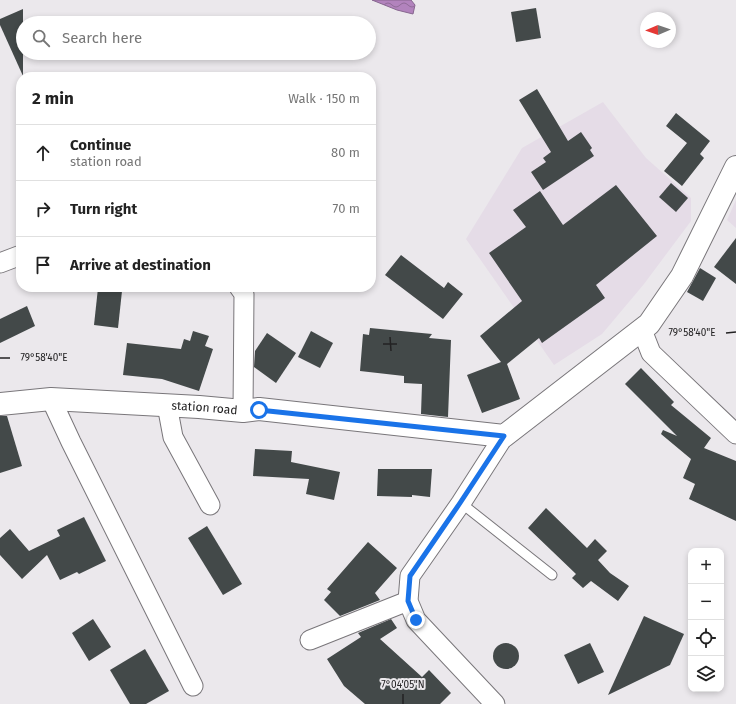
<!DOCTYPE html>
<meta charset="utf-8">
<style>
body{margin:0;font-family:"Fira Sans",sans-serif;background:#f2f2f2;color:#222}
.controls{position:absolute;right:12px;bottom:12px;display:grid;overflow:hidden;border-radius:8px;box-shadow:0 2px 6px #0003}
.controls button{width:36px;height:36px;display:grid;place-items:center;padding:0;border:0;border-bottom:1px solid #e0e0e0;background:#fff;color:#222;font:20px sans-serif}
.compass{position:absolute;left:640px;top:12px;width:36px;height:36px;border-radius:50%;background:#fff;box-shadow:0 2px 6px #0003;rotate:268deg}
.stop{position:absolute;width:12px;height:12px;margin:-9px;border:3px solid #1a73e8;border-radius:50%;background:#fff}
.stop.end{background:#1a73e8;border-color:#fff;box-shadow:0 1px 4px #0008}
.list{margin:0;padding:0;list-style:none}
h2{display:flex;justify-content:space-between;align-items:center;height:52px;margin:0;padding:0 16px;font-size:17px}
h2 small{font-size:13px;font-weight:400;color:#767676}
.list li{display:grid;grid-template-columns:26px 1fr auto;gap:12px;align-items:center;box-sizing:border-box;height:56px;padding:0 16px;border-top:1px solid #e0e0e0}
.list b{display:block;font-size:15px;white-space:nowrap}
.list p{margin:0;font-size:13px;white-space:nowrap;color:#767676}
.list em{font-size:13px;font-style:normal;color:#767676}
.icon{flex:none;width:22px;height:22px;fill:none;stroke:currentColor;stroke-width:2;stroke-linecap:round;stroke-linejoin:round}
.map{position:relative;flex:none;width:736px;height:704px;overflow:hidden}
.search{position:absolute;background:#fff;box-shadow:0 2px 6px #0003;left:16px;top:16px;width:360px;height:44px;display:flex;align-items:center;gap:10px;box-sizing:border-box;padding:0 14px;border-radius:22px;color:#767676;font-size:15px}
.panel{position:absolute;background:#fff;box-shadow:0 2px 6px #0003;left:16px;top:72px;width:360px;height:220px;border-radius:16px}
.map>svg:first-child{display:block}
.built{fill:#e5dce7}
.water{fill:url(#water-waves);stroke:#87668f}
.building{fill:#434949}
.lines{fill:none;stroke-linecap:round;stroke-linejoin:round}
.service-casing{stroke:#79767a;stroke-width:11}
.minor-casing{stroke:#79767a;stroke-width:21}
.tertiary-casing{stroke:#79767a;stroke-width:24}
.service{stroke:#fff;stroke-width:9}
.minor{stroke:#fff;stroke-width:19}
.tertiary{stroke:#fff;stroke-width:22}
.route{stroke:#1a73e8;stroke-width:5}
.ticks{fill:none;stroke:#232223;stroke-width:1.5}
.labels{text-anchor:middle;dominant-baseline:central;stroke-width:4;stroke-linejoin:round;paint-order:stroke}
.street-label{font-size:12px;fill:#232223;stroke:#ebe8ec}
.ticks-label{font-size:10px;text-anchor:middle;fill:#232223;stroke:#ebe8ec;stroke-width:4;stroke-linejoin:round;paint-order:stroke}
</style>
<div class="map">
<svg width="736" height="704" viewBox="0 0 736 704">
<defs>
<pattern id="water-waves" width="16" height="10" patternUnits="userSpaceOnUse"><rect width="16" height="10" fill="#b283bd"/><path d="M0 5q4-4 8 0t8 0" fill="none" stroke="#906b99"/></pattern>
</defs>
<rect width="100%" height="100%" fill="#ebe8ec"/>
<g class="built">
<polygon points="603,102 646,158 691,198 691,221 644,284 602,334 554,365 466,239 522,148"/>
<polygon points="736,200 736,228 727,220"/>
</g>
<polygon class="water" points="372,0 411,0 415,5 413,14 397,10"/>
<g class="building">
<polygon points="536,8 541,38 516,42 511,12"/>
<polygon points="23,9 23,76 0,25 0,19"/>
<polygon points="537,89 568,141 581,132 592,148 590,150 594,156 543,190 531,172 546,162 543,158 551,152 519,100"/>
<polygon points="676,113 710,141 700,154 704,158 682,186 664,171 687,143 666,126"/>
<polygon points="671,183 688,198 676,212 659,197"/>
<polygon points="616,185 657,236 596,285 605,298 542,343 539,338 507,364 520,399 482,413 467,375 501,362 480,336 522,301 489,253 526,227 513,210 540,191 563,225"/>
<polygon points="736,238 736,284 714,267"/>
<polygon points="401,255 444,288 448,282 463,294 443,319 385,275"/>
<polygon points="700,268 716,278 703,301 687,292"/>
<polygon points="98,288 122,291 118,328 94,325"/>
<polygon points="27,306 35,326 0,343 0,319"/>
<polygon points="370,328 432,334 429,338 451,340 448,417 421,414 422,384 404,383 404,376 360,371 363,334 369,335"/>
<polygon points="193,331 209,336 205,346 213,349 199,391 162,379 123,375 127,343 181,349 184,339 190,341"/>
<polygon points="311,331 333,343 320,368 298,357"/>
<polygon points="267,333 296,353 276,383 254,367 255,351"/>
<polygon points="641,368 674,402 671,405 711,438 704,448 736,461 736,521 689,499 695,484 683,478 691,459 661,434 663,430 677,436 625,384"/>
<polygon points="0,416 7,416 22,466 0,473"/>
<polygon points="255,449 292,451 291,462 340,472 334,500 306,494 309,479 253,476"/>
<polygon points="378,469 432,469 430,497 412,495 412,497 377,496"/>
<polygon points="546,508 587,548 595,539 607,551 598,560 610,573 629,586 618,601 591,581 583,588 572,578 576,574 528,528"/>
<polygon points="84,517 106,561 79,574 77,572 60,580 47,555 22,579 0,555 0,538 10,529 29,551 60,536 57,530"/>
<polygon points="207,526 242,584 223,595 188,538"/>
<polygon points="368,542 397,568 375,593 380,600 340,616 324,600 331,592 327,589"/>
<polygon points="644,616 684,634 670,665 608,695"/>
<polygon points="93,619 111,647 89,661 72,633"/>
<polygon points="391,619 397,628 380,639 422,677 429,670 451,693 440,704 365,704 344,686 327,659 361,637 358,633"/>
<polygon points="590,643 604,672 578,684 564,655"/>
<circle cx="506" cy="656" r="13"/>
<polygon points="145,649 169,691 146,704 130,704 110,670"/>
</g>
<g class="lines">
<g class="service-casing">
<polyline id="service" points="461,503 552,575"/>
</g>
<g class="minor-casing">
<g id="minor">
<polyline points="0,263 21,255"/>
<polyline points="239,287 244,294 243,411"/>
<polyline points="642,330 651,353 736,434"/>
<polyline points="51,399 71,442 193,686"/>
<polyline points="167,405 173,437 210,505"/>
<polyline points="310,640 408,601"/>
<polyline points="495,704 416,620 408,601 410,576 461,503 504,436"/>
</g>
</g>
<g class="tertiary-casing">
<g id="tertiary">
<path id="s1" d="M0 404 51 399 199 407 243 411 259 409 504 436 649 324 682 276 736 167"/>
</g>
</g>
<use href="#service" class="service"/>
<use href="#minor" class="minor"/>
<use href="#tertiary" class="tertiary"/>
</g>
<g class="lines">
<polyline class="route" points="259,410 504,436 460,503 410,576 408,601 416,620"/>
</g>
<path class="ticks" d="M726 333 736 332M390 337 391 351M383 344H397M0 358H10M403 694V704"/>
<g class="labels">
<g class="street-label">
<text stroke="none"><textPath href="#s1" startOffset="205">station road</textPath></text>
</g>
</g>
<g class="ticks-label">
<text x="692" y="336">79°58'40"E</text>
<text x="44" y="361">79°58'40"E</text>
<text x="403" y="688">7°04'05"N</text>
</g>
</svg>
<div class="controls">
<button>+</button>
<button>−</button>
<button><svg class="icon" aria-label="locate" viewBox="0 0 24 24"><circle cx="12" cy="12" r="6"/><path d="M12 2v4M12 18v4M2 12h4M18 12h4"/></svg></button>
<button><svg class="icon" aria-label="layers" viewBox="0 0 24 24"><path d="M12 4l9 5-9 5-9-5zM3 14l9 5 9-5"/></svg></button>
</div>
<svg class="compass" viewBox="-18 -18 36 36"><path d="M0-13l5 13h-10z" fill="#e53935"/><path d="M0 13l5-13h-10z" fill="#767676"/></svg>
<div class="stop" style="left:259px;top:410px"></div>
<div class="stop end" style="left:416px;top:620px"></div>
<div class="search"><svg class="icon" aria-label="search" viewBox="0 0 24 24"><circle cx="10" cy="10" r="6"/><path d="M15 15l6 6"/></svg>Search here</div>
<section class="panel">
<h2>2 min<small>Walk · 150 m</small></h2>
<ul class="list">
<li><svg class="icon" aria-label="ahead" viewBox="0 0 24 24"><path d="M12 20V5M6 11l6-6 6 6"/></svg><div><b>Continue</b><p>station road</p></div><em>80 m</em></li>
<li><svg class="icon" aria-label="right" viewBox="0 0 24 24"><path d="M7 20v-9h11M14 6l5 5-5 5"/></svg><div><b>Turn right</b></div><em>70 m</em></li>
<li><svg class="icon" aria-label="arrive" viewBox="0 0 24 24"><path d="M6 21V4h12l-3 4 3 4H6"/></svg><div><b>Arrive at destination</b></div></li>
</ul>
</section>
</div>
